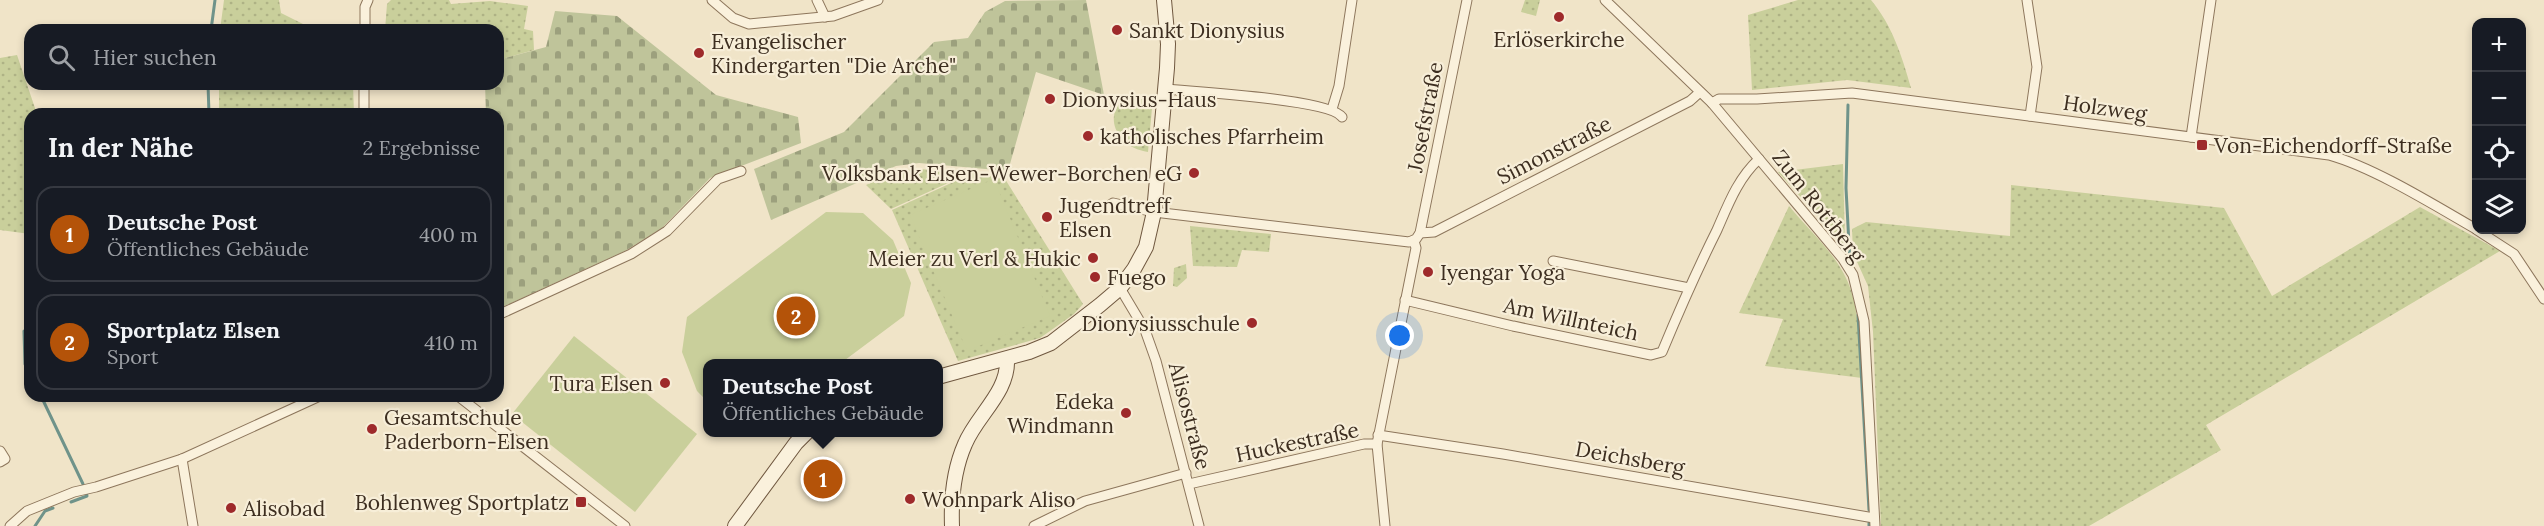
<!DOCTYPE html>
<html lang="de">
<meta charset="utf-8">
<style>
body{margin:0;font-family:Lora,serif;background:#20242c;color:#f1f3f6}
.controls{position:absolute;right:18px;top:18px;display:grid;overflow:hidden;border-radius:12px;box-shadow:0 3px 9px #0003}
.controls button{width:54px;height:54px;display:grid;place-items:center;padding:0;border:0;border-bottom:2px solid #363941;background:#171b24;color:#f1f3f6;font:30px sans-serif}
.you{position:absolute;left:1400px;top:336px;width:21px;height:21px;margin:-15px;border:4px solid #fff;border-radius:50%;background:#1a73e8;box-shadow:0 0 0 9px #1a73e833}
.badge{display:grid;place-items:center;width:39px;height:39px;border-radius:50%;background:#b45309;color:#fff;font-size:20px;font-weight:700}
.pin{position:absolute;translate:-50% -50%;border:3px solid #fff;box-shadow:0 2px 6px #0006}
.popup{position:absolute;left:703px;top:359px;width:240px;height:78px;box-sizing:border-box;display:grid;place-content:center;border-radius:12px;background:#171b24;filter:drop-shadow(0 2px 4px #0005);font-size:20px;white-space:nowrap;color:#9ea1a6}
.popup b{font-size:22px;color:#f1f3f6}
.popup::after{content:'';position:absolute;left:50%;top:100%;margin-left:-12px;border:12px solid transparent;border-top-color:#171b24}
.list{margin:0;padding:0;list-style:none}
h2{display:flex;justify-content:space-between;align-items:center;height:78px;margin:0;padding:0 24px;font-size:26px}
h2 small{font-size:20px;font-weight:400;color:#9ea1a6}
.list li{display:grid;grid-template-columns:39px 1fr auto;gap:18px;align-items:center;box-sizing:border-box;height:96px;margin:0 12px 12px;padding:0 12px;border:2px solid #363941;border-radius:18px}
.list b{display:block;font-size:22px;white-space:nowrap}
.list p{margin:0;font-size:20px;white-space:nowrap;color:#9ea1a6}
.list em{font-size:20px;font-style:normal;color:#9ea1a6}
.icon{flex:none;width:33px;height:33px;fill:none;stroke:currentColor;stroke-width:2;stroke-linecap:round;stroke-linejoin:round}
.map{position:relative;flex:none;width:2544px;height:526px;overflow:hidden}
.search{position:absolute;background:#171b24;box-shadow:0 3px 9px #0003;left:24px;top:24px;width:480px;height:66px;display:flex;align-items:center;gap:15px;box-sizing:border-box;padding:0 21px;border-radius:18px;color:#9ea1a6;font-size:22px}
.panel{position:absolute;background:#171b24;box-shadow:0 3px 9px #0003;left:24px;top:108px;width:480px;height:294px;border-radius:18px}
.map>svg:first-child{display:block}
.grass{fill:url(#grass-dots)}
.cemetery{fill:url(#cemetery-stones)}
.garden{fill:#c9cf9b}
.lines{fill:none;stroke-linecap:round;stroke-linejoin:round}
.stream{stroke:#6f938a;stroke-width:3}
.street-casing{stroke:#8d765c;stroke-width:11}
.secondary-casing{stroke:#6f573f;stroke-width:16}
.street{stroke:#faf1dc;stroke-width:9}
.secondary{stroke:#faf1dc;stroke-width:14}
.poi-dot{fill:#9e2a2b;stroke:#f7eed8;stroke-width:2}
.labels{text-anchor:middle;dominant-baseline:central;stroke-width:4.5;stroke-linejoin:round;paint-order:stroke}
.poi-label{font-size:21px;fill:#3d2e20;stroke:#f7eed8;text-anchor:start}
.street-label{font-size:21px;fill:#3d2e20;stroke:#f7eed8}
</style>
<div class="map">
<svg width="2544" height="526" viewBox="0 0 2544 526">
<defs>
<pattern id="grass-dots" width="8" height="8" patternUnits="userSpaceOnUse" patternTransform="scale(1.5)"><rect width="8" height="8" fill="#c9cf9b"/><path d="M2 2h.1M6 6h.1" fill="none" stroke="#aeb285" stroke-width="1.8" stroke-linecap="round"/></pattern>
<pattern id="cemetery-stones" width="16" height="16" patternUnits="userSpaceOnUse" patternTransform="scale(1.5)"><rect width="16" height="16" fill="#bfc49a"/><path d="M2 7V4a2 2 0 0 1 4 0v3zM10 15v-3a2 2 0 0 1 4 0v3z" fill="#9ca07d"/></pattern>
</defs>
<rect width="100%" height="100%" fill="#f0e4c8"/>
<g class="grass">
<polygon points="224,0 279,0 281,13 315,30 220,30"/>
<polygon points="391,0 449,0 451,4 490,1 528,6 524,29 533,31 534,50 498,60 498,30 385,30 387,4"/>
<polygon points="1525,0 1540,0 1536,16 1521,12"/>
<path d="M1798 0H1871C1892 25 1902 56 1911 88L1847 80 1752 90 1748 15Z"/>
<polygon points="17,55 37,114 30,114 30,234 0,230 0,58"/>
<polygon points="219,84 353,84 354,114 219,114"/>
<path d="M1145 94 1153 97 1148 152C1106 146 1100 95 1145 94Z"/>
<polygon points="1843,164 1845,246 1778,172"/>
<polygon points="921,169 968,174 891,209 866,185 902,170"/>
<polygon points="973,173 1005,179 1083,304 1074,314 1040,338 958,361 892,210"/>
<polygon points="2011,185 2224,208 2272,296 2420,207 2500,251 2206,425 2221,450 2089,526 1881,526 1873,332 1868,286 1853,253 1852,229 1866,222 2010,236"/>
<path d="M1789 206C1807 228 1832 250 1845 276 1860 305 1859 345 1862 378L1765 366 1783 319 1739 313Z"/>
<polygon points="1190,226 1271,234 1269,252 1242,250 1237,267 1193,266"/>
<polygon points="1186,264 1187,278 1177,287 1173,286 1174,268"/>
</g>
<g class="cemetery">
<polygon points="1086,0 1104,95 1036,72 1008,171 919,163 896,166 771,220 754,169 844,132 934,42 968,38 985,12 1005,1"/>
<polygon points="555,11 617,16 716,95 798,117 801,143 710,178 662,228 625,251 498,309 498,114 486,114 485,84 498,84 498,60 546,47"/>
</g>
<g class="garden">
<polygon points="994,179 1050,316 967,351 910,215"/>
<polygon points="826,212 863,213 893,240 911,283 904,316 841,363 708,364 707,401 697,391 682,352 687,317"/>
<polygon points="574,336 697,434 635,512 512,414"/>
</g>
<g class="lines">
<g class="stream">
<polyline points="211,30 215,0"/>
<polyline points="208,84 209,114"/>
<polyline points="1848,105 1846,188 1850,263"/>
<polyline points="1858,315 1869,510"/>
<polyline points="30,331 24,331 25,364 30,374"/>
<polyline points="41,396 83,484"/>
<polyline points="71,502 87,496 86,491"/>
<polyline points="1869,523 1869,526"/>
<polyline points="35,526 45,511 53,508"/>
</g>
<g class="street-casing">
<g id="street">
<polyline points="712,0 733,18 749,24 833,16 878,0"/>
<polyline points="817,0 825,17"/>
<polyline points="1605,0 1712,103 1843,259 1853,275 1864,321 1875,526"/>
<polyline points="2027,0 2037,67 2030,116"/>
<polyline points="365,30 365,7 368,0"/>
<path d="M1166 89C1194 92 1330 99 1342 117"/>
<path d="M1712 103 1719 99H1757L1852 93 2329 155C2375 168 2434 205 2476 229"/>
<polyline points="1332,109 1339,86 1352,0"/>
<polyline points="364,114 364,84"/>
<polyline points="2191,137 2211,0"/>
<polyline points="1107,207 1113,203 1154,212 1409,242 1416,239 1420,233 1467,0"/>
<polyline points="2477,230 2514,254 2544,299"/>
<polyline points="1420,233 1434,232 1690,101 1700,92"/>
<polyline points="1553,261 1689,288"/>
<polyline points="1120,288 1145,330 1156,361 1199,526"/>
<path d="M1405 300 1513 326 1651 355 1662 352C1679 311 1697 270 1717 230 1728 205 1738 178 1759 159"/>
<polyline points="498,315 631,254 667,231 718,179 741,171"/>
<polyline points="458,396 625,526"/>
<polyline points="1378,435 1503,454 1874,518"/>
<polyline points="0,451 5,459 0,462"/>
<polyline points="182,459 193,526"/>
<polyline points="1189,484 1364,444 1377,444"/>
<polyline points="10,526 27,511 74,492 96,487 182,459 320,396"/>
<polyline points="1034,526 1085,501 1186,473"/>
<polyline points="1385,526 1377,444 1416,248 1414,241"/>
</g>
</g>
<g class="secondary-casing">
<g id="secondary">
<polyline points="938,377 1029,352 1051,343 1100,305 1120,288 1134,269 1146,247 1154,212 1167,68 1168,44 1164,0"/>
<polyline points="735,526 796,443 807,432"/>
<path d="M952 526C951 499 954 469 965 444 977 415 1009 392 1007 359"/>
</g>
</g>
<use href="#street" class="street"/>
<use href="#secondary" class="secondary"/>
</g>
<g class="poi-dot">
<circle cx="1559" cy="17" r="6"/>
<circle cx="1117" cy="30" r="6"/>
<circle cx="699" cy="53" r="6"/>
<circle cx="1050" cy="99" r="6"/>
<circle cx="1088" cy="136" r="6"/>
<rect x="2196" y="139" width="12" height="12" rx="3"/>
<circle cx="1194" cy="173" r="6"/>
<circle cx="1047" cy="217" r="6"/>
<circle cx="1093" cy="258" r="6"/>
<circle cx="1428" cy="272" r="6"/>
<circle cx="1095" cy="277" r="6"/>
<circle cx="1252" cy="323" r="6"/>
<circle cx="665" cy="383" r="6"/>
<circle cx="1126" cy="413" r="6"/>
<circle cx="372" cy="429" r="6"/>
<circle cx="910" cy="499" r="6"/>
<rect x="575" y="496" width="12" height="12" rx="3"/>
<circle cx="231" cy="508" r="6"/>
</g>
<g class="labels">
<g class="poi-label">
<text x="1129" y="30">Sankt Dionysius</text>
<text x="1559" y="39" text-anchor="middle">Erlöserkirche</text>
<text x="711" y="41">Evangelischer<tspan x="711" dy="24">Kindergarten "Die Arche"</tspan></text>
<text x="1062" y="99">Dionysius-Haus</text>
<text x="1100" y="136">katholisches Pfarrheim</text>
<text x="2214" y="145">Von-Eichendorff-Straße</text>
<text x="1182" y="173" text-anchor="end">Volksbank Elsen-Wewer-Borchen eG</text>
<text x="1059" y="205">Jugendtreff<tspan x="1059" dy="24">Elsen</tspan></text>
<text x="1081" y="258" text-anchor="end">Meier zu Verl &amp; Hukic</text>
<text x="1440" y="272">Iyengar Yoga</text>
<text x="1107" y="277">Fuego</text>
<text x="1240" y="323" text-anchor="end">Dionysiusschule</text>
<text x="653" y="383" text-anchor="end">Tura Elsen</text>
<text x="1114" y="401" text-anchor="end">Edeka<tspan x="1114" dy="24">Windmann</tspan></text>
<text x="384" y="417">Gesamtschule<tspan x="384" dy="24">Paderborn-Elsen</tspan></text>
<text x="922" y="499">Wohnpark Aliso</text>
<text x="569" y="502" text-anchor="end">Bohlenweg Sportplatz</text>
<text x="243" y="508">Alisobad</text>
</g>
<g class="street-label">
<text transform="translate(2105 108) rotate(8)">Holzweg</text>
<text transform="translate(1425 117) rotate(-79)">Josefstraße</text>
<text transform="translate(1554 150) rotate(-27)">Simonstraße</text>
<text transform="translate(1819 206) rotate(52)">Zum Rottberg</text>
<text transform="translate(1571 319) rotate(12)">Am Willnteich</text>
<text transform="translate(1190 416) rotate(75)">Alisostraße</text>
<text transform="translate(1297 442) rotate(-12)">Huckestraße</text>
<text transform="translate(1630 458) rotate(10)">Deichsberg</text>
</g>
</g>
</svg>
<div class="controls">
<button>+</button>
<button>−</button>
<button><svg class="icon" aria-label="locate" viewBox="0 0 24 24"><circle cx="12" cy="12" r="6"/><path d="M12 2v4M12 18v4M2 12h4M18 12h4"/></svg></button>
<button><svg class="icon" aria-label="layers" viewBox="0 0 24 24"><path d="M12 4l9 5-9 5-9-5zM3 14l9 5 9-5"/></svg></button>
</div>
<div class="you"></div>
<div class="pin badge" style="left:823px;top:479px">1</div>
<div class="popup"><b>Deutsche Post</b>Öffentliches Gebäude</div>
<div class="pin badge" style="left:796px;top:316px">2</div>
<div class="search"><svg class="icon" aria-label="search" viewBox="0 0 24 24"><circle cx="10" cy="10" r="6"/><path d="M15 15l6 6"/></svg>Hier suchen</div>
<section class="panel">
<h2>In der Nähe<small>2 Ergebnisse</small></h2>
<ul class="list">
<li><span class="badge">1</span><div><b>Deutsche Post</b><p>Öffentliches Gebäude</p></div><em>400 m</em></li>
<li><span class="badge">2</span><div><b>Sportplatz Elsen</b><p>Sport</p></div><em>410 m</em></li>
</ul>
</section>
</div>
